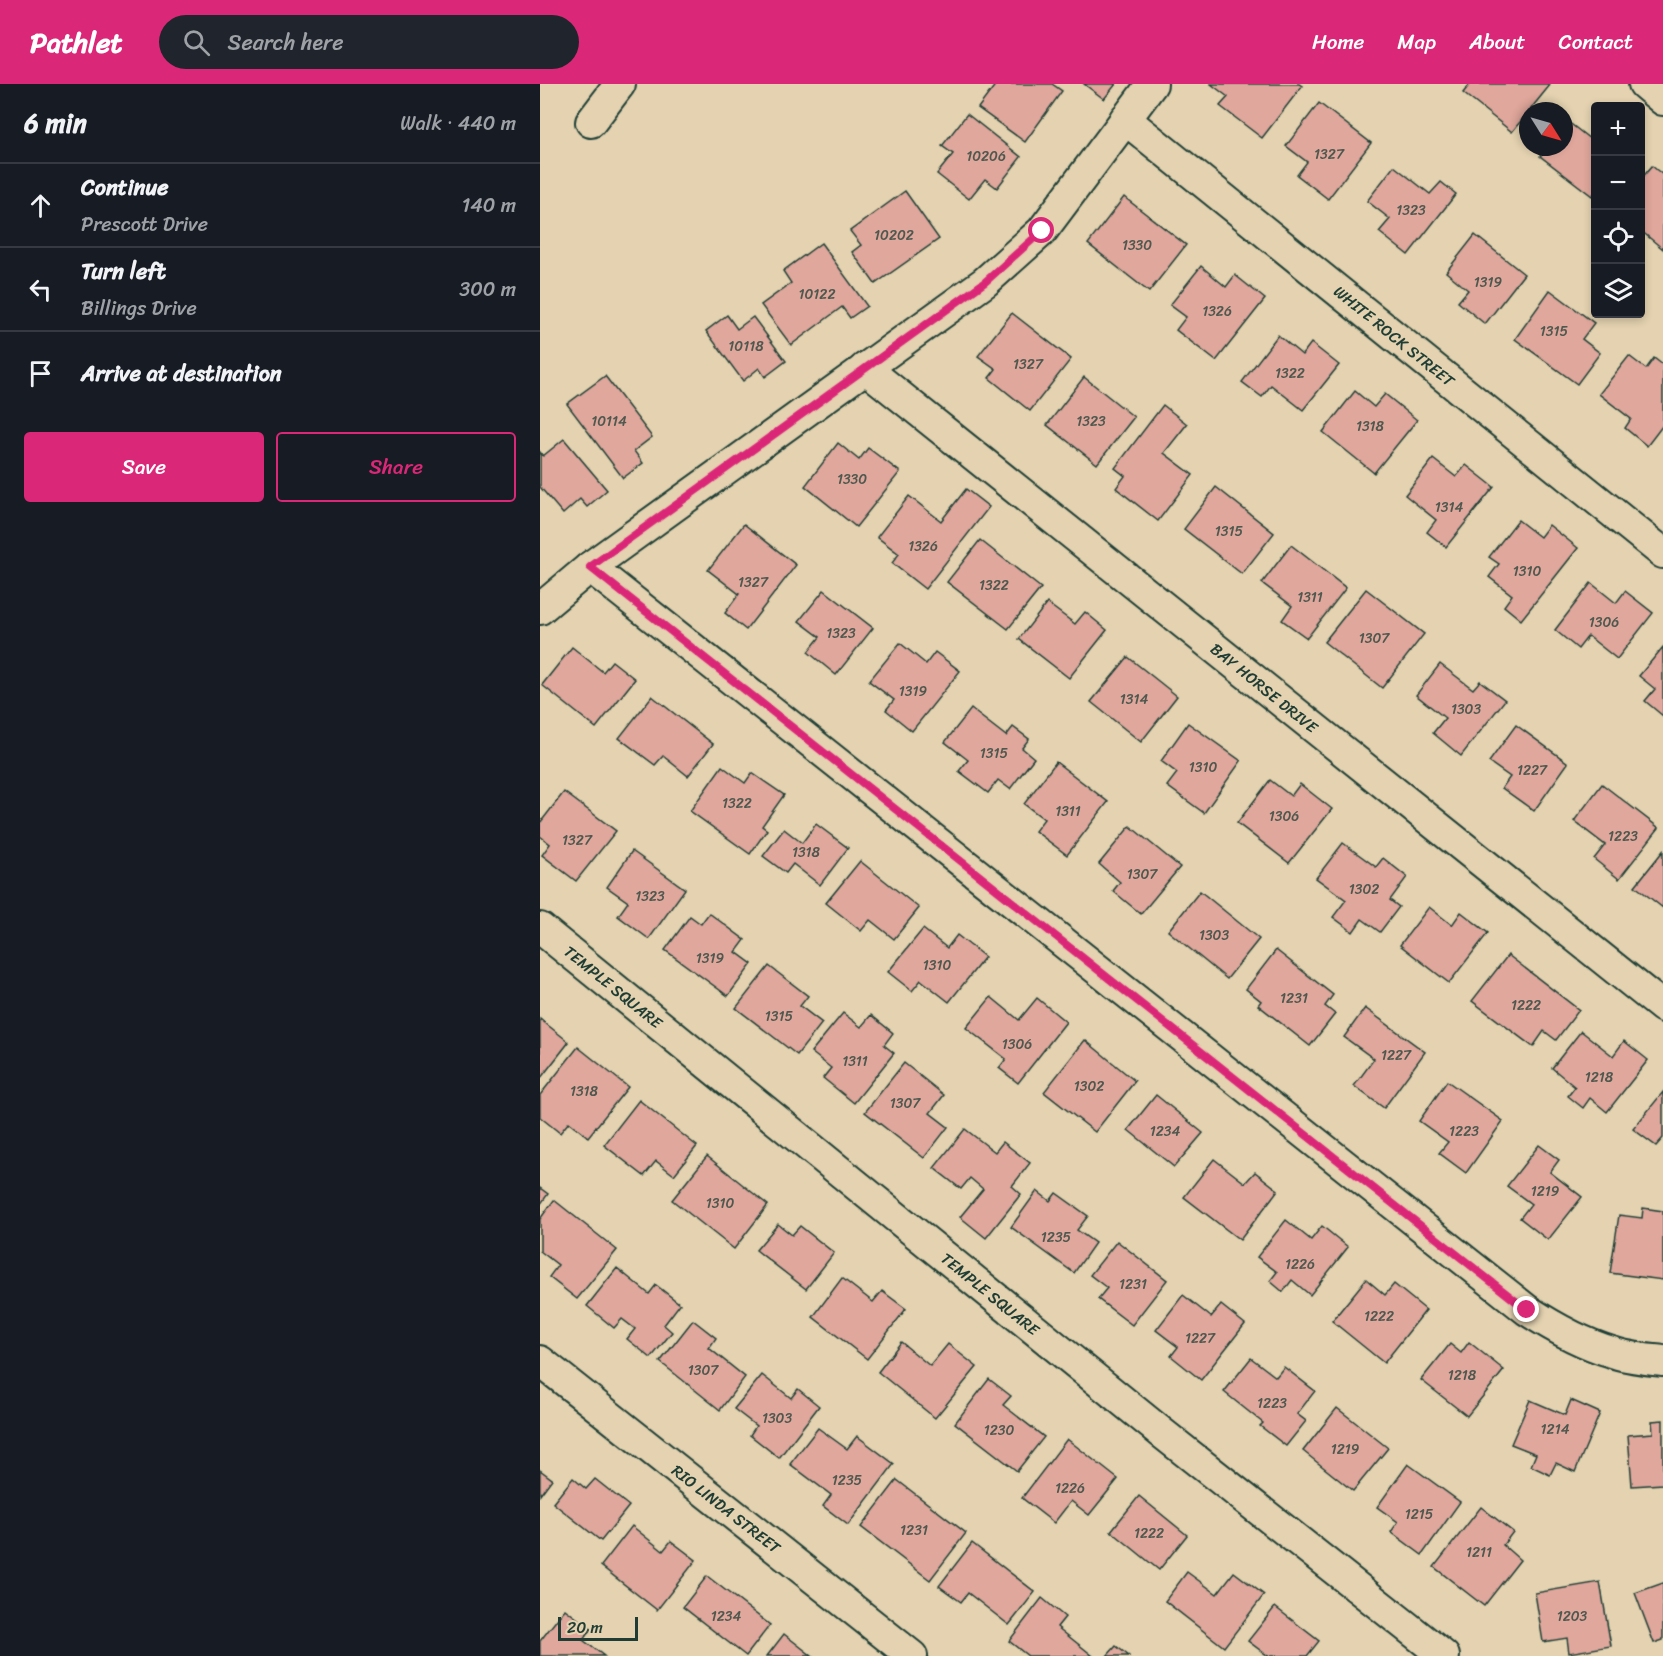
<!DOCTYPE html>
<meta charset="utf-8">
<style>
body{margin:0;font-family:Sriracha,sans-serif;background:#20242c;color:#f1f3f6}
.controls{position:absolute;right:18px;top:18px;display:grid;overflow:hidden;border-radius:6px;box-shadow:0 3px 9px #0003}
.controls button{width:54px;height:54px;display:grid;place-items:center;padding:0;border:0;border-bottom:2px solid #363941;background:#171b24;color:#f1f3f6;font:30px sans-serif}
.compass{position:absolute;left:979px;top:18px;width:54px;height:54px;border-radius:50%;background:#171b24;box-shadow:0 3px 9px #0003;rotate:127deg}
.scale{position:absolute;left:18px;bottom:15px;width:80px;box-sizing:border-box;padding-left:6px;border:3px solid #1f3d34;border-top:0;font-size:16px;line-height:21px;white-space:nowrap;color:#1f3d34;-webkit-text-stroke:4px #e4d2b0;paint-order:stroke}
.stop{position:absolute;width:18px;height:18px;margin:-14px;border:4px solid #db2777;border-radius:50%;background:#fff}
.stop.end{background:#db2777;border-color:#fff;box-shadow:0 2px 6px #0008}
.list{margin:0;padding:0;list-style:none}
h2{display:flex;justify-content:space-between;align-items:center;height:78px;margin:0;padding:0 24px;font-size:26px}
h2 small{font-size:20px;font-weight:400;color:#9ea1a6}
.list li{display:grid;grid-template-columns:39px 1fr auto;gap:18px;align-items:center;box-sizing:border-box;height:84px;padding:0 24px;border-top:2px solid #363941}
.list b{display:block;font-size:22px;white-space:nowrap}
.list p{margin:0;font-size:20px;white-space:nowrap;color:#9ea1a6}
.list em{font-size:20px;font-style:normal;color:#9ea1a6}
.actions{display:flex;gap:12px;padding:18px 24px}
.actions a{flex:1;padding:14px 0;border:2px solid #db2777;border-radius:6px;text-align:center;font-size:21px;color:#db2777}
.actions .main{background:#db2777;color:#fff}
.icon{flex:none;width:33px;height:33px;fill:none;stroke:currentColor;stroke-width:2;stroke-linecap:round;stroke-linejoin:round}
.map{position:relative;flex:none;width:1123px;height:1572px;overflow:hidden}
header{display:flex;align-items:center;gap:36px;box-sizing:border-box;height:84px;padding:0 30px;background:#db2777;color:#fff}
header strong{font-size:28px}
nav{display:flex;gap:33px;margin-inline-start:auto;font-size:21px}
.search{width:420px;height:54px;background:#20242c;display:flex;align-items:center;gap:15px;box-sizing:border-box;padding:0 21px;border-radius:33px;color:#9ea1a6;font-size:22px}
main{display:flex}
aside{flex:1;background:#171b24}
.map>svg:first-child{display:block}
.building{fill:#e0a79c;stroke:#1f3d34;stroke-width:1.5}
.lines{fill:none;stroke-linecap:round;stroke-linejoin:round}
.minor-casing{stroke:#1f3d34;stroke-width:34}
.minor{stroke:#e4d2b0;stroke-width:30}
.route{stroke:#db2777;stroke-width:8}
.labels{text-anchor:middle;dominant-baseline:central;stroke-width:5;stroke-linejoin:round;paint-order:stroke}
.number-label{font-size:14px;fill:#4f584e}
.street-label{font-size:16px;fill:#1f3d34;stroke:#e4d2b0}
</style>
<header>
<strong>Pathlet</strong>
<div class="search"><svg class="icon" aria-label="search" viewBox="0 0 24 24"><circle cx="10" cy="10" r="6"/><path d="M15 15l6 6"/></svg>Search here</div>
<nav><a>Home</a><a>Map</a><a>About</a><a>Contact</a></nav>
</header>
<main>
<aside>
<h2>6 min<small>Walk · 440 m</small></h2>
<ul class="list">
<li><svg class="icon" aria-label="ahead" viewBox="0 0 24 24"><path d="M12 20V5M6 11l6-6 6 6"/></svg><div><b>Continue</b><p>Prescott Drive</p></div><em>140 m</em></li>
<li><svg class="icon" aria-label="left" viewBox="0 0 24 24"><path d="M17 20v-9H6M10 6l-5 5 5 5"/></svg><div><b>Turn left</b><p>Billings Drive</p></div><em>300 m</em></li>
<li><svg class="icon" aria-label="arrive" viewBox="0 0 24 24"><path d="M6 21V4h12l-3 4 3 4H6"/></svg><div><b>Arrive at destination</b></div></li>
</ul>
<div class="actions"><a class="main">Save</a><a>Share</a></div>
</aside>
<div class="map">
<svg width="1123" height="1572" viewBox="0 0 1123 1572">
<rect width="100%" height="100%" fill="#e4d2b0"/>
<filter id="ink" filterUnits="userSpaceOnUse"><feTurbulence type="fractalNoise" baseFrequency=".0167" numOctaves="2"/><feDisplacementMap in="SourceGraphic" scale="12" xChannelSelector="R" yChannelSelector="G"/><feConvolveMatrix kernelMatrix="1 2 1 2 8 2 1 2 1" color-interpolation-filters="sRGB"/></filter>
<g filter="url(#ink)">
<g class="building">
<polygon points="456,0 512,0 522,7 485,58 438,24"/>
<polygon points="544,0 576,0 564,15"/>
<polygon points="671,0 759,0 762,2 722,54 680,22 688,13"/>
<polygon points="930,0 1009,0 1010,1 972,48 923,9"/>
<polygon points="779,19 831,59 788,115 757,91 767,78 746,62"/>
<polygon points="427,30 481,73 457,104 445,95 429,115 397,90 413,70 402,62"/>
<polygon points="1027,37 1050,55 1056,47 1056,107 1052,112 1000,72 1007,63 1024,63 1024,40"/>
<polygon points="854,82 890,110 901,98 916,110 868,171 839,148 850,135 827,117"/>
<polygon points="1112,82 1123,91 1123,165 1100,146 1100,96"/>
<polygon points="365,107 399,155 335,200 312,168 321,161 310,147"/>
<polygon points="584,113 646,161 609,208 548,160"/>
<polygon points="935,151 984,190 945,240 918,218 928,206 906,188"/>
<polygon points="281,159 327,222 310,234 302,223 251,261 221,221 251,199 243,187"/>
<polygon points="661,182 686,203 695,191 725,215 676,277 636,246 646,233 630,221"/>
<polygon points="1010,206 1054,239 1042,255 1060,269 1037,300 975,255"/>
<polygon points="472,229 531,275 490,327 449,294 456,285 438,272"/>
<polygon points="187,231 197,245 213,233 246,277 225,293 219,284 203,297 166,247"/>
<polygon points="738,251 762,271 771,259 799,281 763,326 731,301 722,313 702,298"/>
<polygon points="1089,272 1106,285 1114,274 1123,281 1123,341 1107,362 1085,344 1091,335 1059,310"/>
<polygon points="65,292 112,353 94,367 103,379 83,394 27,320"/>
<polygon points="544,293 594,333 557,380 507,341"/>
<polygon points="815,307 834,323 845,310 877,336 834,389 783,348"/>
<polygon points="623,321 647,340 624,369 653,391 618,437 576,404 585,392 575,384"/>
<polygon points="24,355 67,406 47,423 40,415 23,430 0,403 0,368 3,372"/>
<polygon points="298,359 319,376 328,364 360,388 316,443 265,402"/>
<polygon points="893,375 916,393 926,381 954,403 906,463 887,448 896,436 865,411"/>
<polygon points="676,403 734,449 702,490 644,445"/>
<polygon points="426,405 449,423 385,505 352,479 359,470 337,453 369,412 401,437"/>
<polygon points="978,436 1000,453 1009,441 1038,464 981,536 964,522 972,511 949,493 959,480 949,473"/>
<polygon points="204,440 256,481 206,546 185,529 199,510 168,486"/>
<polygon points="440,456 501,504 468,545 407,498"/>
<polygon points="751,461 806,504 767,554 742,536 752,522 722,499"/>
<polygon points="1051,499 1076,519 1085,507 1113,529 1077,575 1048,552 1038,565 1015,546"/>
<polygon points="826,505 884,550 842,604 784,558"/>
<polygon points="284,506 333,544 296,591 268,568 280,553 259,537"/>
<polygon points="507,519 535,540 545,528 567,546 529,594 479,555"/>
<polygon points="360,559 386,580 395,568 420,587 372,647 346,626 354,616 329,597"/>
<polygon points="32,563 63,588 72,577 95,595 56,644 2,601"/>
<polygon points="1123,563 1123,632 1105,617 1115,605 1099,592"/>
<polygon points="588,573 637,612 601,658 551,618"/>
<polygon points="900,580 933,605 940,597 965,616 921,672 893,649 905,634 876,611"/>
<polygon points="112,612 173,660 148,692 123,672 115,681 79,654"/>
<polygon points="431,625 466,652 473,643 489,655 482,664 494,674 470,705 458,696 448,709 419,687 428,676 405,658"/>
<polygon points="648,639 701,677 664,729 627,702 637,689 621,677"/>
<polygon points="976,641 1028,679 994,727 962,704 970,693 949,678"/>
<polygon points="516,678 568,718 527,771 495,747 504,735 484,720"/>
<polygon points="182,682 205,699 212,689 244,711 222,742 227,746 210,770 150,727"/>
<polygon points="730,696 751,712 760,700 792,725 749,779 697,739"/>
<polygon points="1062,700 1119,744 1079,795 1054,775 1065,761 1034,737"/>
<polygon points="24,708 76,747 36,797 2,771 10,760 0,752 0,739"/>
<polygon points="276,740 308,764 280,801 253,780 246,789 223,772 244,745 262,759"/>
<polygon points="590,742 640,783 601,830 573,807 580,798 559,780"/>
<polygon points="803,759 836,783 843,774 867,793 850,816 859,823 840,848 822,835 813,848 793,833 806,816 776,794"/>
<polygon points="92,767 145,805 109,855 78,832 88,818 67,803"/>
<polygon points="1123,767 1123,824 1095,802"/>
<polygon points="320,777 379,824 354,855 330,836 321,847 286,819"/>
<polygon points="660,807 719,855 687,895 628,847"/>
<polygon points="889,823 912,841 921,828 948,849 909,899 860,861"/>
<polygon points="169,829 205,856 196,868 212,880 188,912 125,866 150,832 161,840"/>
<polygon points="383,845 407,864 417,851 445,873 409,918 381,896 372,907 348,888"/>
<polygon points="736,866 793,911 785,922 795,930 770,962 718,921 721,917 706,905"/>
<polygon points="968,871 1039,926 1016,956 1004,947 993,963 932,917"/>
<polygon points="229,882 268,912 260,922 282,939 257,971 196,924"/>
<polygon points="451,913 479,936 497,914 526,938 478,999 459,984 466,975 426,944"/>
<polygon points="825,924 885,968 844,1024 814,1002 834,975 804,953"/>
<polygon points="303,929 321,943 331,931 353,949 344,961 354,969 314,1019 283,994 291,984 271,968"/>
<polygon points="0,935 29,958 0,995"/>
<polygon points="1041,947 1073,972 1084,957 1108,976 1067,1028 1050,1014 1043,1024 1028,1012 1035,1003 1012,984"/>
<polygon points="545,956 595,997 555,1048 504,1008"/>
<polygon points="38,963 88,1003 48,1053 29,1038 20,1049 0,1033 0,1011"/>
<polygon points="364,979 404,1011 390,1029 408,1043 384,1074 325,1028"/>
<polygon points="907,997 963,1037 926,1089 899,1069 908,1058 879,1037"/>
<polygon points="1123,1008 1123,1054 1116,1062 1093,1045"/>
<polygon points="616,1011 663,1049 634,1083 588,1046"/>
<polygon points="99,1016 157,1062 134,1091 116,1077 104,1092 64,1061"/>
<polygon points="425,1045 455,1068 463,1058 490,1079 472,1102 481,1110 446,1154 420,1133 443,1105 430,1094 421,1105 394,1084"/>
<polygon points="999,1061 1019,1076 1010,1088 1042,1113 1008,1156 980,1134 991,1120 967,1102"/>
<polygon points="167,1072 228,1121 194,1165 132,1116"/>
<polygon points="674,1075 705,1099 715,1088 738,1106 700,1156 644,1113"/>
<polygon points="0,1104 8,1110 0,1121"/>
<polygon points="497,1107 510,1117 516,1109 548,1132 537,1146 555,1159 534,1189 471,1143"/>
<polygon points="14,1116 77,1166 37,1215 9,1193 18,1181 0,1167 0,1135"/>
<polygon points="1103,1124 1123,1127 1123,1196 1070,1189 1079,1131 1102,1134"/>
<polygon points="746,1136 771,1156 782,1142 808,1163 770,1211 752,1196 743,1208 730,1197 737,1188 717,1173"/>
<polygon points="238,1140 252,1151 260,1142 294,1169 266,1205 216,1166"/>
<polygon points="577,1157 627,1196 592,1241 558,1215 567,1204 550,1191"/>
<polygon points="77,1184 109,1210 116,1201 140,1220 124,1241 132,1248 111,1274 87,1255 95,1245 82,1235 74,1244 47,1222"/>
<polygon points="302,1194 333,1218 342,1207 366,1225 327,1275 273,1233"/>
<polygon points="826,1195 845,1211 854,1200 886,1226 844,1279 792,1237"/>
<polygon points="643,1211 671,1233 681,1221 705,1240 661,1296 631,1272 638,1263 616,1246"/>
<polygon points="153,1236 176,1254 169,1264 205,1293 180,1326 120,1278"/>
<polygon points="361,1258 390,1282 408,1260 437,1283 395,1334 338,1288"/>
<polygon points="929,1258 964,1286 927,1332 881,1296 910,1260 921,1269"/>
<polygon points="711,1274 736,1293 744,1283 775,1307 757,1330 766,1337 746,1362 720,1342 723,1339 684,1308"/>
<polygon points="222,1291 251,1314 258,1305 279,1322 239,1374 210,1351 216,1342 194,1325"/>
<polygon points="449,1295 471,1312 463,1321 504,1353 477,1387 415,1339"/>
<polygon points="990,1316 1025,1331 1031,1316 1060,1329 1035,1388 1016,1379 1010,1391 991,1382 996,1370 971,1360"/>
<polygon points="797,1324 848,1364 813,1407 763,1367"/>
<polygon points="1123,1336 1123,1400 1092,1402 1088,1351 1113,1349 1112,1337"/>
<polygon points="278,1344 307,1365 317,1352 354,1380 308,1441 283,1422 291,1411 250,1380"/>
<polygon points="527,1355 578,1395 549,1431 531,1417 514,1439 482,1414"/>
<polygon points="868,1380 920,1418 882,1471 851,1448 858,1438 837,1423"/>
<polygon points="0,1386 12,1395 0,1411"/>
<polygon points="33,1394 46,1405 55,1395 89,1422 61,1457 13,1419"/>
<polygon points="357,1396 426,1449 390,1496 321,1443"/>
<polygon points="599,1412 647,1451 619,1486 571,1447"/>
<polygon points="941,1423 973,1448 963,1461 980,1476 944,1522 894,1483"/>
<polygon points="92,1442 123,1467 131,1457 156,1476 117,1526 61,1482"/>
<polygon points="432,1459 495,1508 469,1541 428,1509 421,1518 399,1502"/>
<polygon points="647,1488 677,1510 694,1488 724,1511 684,1563 625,1517"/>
<polygon points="167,1492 230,1541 206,1572 143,1523"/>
<polygon points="1060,1498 1071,1562 1029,1569 1027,1554 1003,1558 995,1509"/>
<polygon points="1123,1499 1123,1556 1114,1559 1095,1509"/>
<polygon points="502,1514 525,1533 517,1543 553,1572 488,1572 469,1557"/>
<polygon points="735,1523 779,1557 767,1572 728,1572 708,1557"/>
<polygon points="25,1525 51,1545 43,1556 64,1572 0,1572 0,1557"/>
<polygon points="244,1550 272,1572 227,1572"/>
<polygon points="576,1562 589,1572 567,1572"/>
</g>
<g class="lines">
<g class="minor-casing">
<g id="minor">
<polyline points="1104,0 1123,16"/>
<polyline points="585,35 1123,469"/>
<polyline points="51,38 80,0"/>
<polyline points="325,284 1123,923"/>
<path d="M50 483 987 1226C1013 1243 1041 1259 1072 1268 1088 1274 1106 1275 1123 1277"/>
<polyline points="0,525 50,483 445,198 502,147 612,0"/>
<polyline points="0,844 622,1349 904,1572"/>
<polyline points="0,1277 372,1572"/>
</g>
</g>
<use href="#minor" class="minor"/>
</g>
</g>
<g class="lines" filter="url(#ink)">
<polyline class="route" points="502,147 445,198 50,483 987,1226"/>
</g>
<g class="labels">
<g class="number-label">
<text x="789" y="70">1327</text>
<text x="446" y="72">10206</text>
<text x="871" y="126">1323</text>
<text x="354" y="151">10202</text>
<text x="597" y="161">1330</text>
<text x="948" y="198">1319</text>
<text x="277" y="210">10122</text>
<text x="677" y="227">1326</text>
<text x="1014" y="247">1315</text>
<text x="206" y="262">10118</text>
<text x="488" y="280">1327</text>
<text x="750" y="289">1322</text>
<text x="69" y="337">10114</text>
<text x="551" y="337">1323</text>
<text x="830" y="342">1318</text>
<text x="312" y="395">1330</text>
<text x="909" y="423">1314</text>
<text x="689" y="447">1315</text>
<text x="383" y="462">1326</text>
<text x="987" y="487">1310</text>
<text x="213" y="498">1327</text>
<text x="454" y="501">1322</text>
<text x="770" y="513">1311</text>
<text x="1064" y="538">1306</text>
<text x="301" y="549">1323</text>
<text x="834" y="554">1307</text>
<text x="373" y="607">1319</text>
<text x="594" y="615">1314</text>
<text x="926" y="625">1303</text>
<text x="454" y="669">1315</text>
<text x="663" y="683">1310</text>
<text x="992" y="686">1227</text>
<text x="197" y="719">1322</text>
<text x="528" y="727">1311</text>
<text x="744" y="732">1306</text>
<text x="1083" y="752">1223</text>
<text x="37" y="756">1327</text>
<text x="266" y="768">1318</text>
<text x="602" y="790">1307</text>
<text x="824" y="805">1302</text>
<text x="110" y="812">1323</text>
<text x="674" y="851">1303</text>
<text x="170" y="874">1319</text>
<text x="397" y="881">1310</text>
<text x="754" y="914">1231</text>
<text x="986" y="921">1222</text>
<text x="239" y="932">1315</text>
<text x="477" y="960">1306</text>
<text x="856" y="971">1227</text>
<text x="315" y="977">1311</text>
<text x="1059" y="993">1218</text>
<text x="549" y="1002">1302</text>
<text x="44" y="1007">1318</text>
<text x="365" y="1019">1307</text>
<text x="625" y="1047">1234</text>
<text x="924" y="1047">1223</text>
<text x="1005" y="1107">1219</text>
<text x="180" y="1119">1310</text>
<text x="516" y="1153">1235</text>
<text x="760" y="1180">1226</text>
<text x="593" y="1200">1231</text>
<text x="839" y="1232">1222</text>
<text x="660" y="1254">1227</text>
<text x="163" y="1286">1307</text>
<text x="922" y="1291">1218</text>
<text x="732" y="1319">1223</text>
<text x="237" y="1334">1303</text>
<text x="1015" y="1345">1214</text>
<text x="459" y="1346">1230</text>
<text x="805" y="1365">1219</text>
<text x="307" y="1396">1235</text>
<text x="530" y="1404">1226</text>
<text x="879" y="1430">1215</text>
<text x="374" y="1446">1231</text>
<text x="609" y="1449">1222</text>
<text x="939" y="1468">1211</text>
<text x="186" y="1532">1234</text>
<text x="1032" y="1532">1203</text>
</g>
<g class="street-label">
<text transform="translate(854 252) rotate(39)">WHITE ROCK STREET</text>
<text transform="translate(724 604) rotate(39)">BAY HORSE DRIVE</text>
<text transform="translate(73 903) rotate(39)">TEMPLE SQUARE</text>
<text transform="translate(450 1210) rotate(39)">TEMPLE SQUARE</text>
<text transform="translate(186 1425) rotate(38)">RIO LINDA STREET</text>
</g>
</g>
</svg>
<div class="controls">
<button>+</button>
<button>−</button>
<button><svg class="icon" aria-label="locate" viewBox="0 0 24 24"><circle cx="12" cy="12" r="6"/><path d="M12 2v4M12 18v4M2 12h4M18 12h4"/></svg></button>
<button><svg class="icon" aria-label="layers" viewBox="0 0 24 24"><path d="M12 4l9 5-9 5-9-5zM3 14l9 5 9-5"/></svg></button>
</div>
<svg class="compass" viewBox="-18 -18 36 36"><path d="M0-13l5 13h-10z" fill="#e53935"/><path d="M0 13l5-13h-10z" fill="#9ea1a6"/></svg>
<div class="scale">20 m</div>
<div class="stop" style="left:502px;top:147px"></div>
<div class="stop end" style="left:987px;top:1226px"></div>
</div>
</main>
